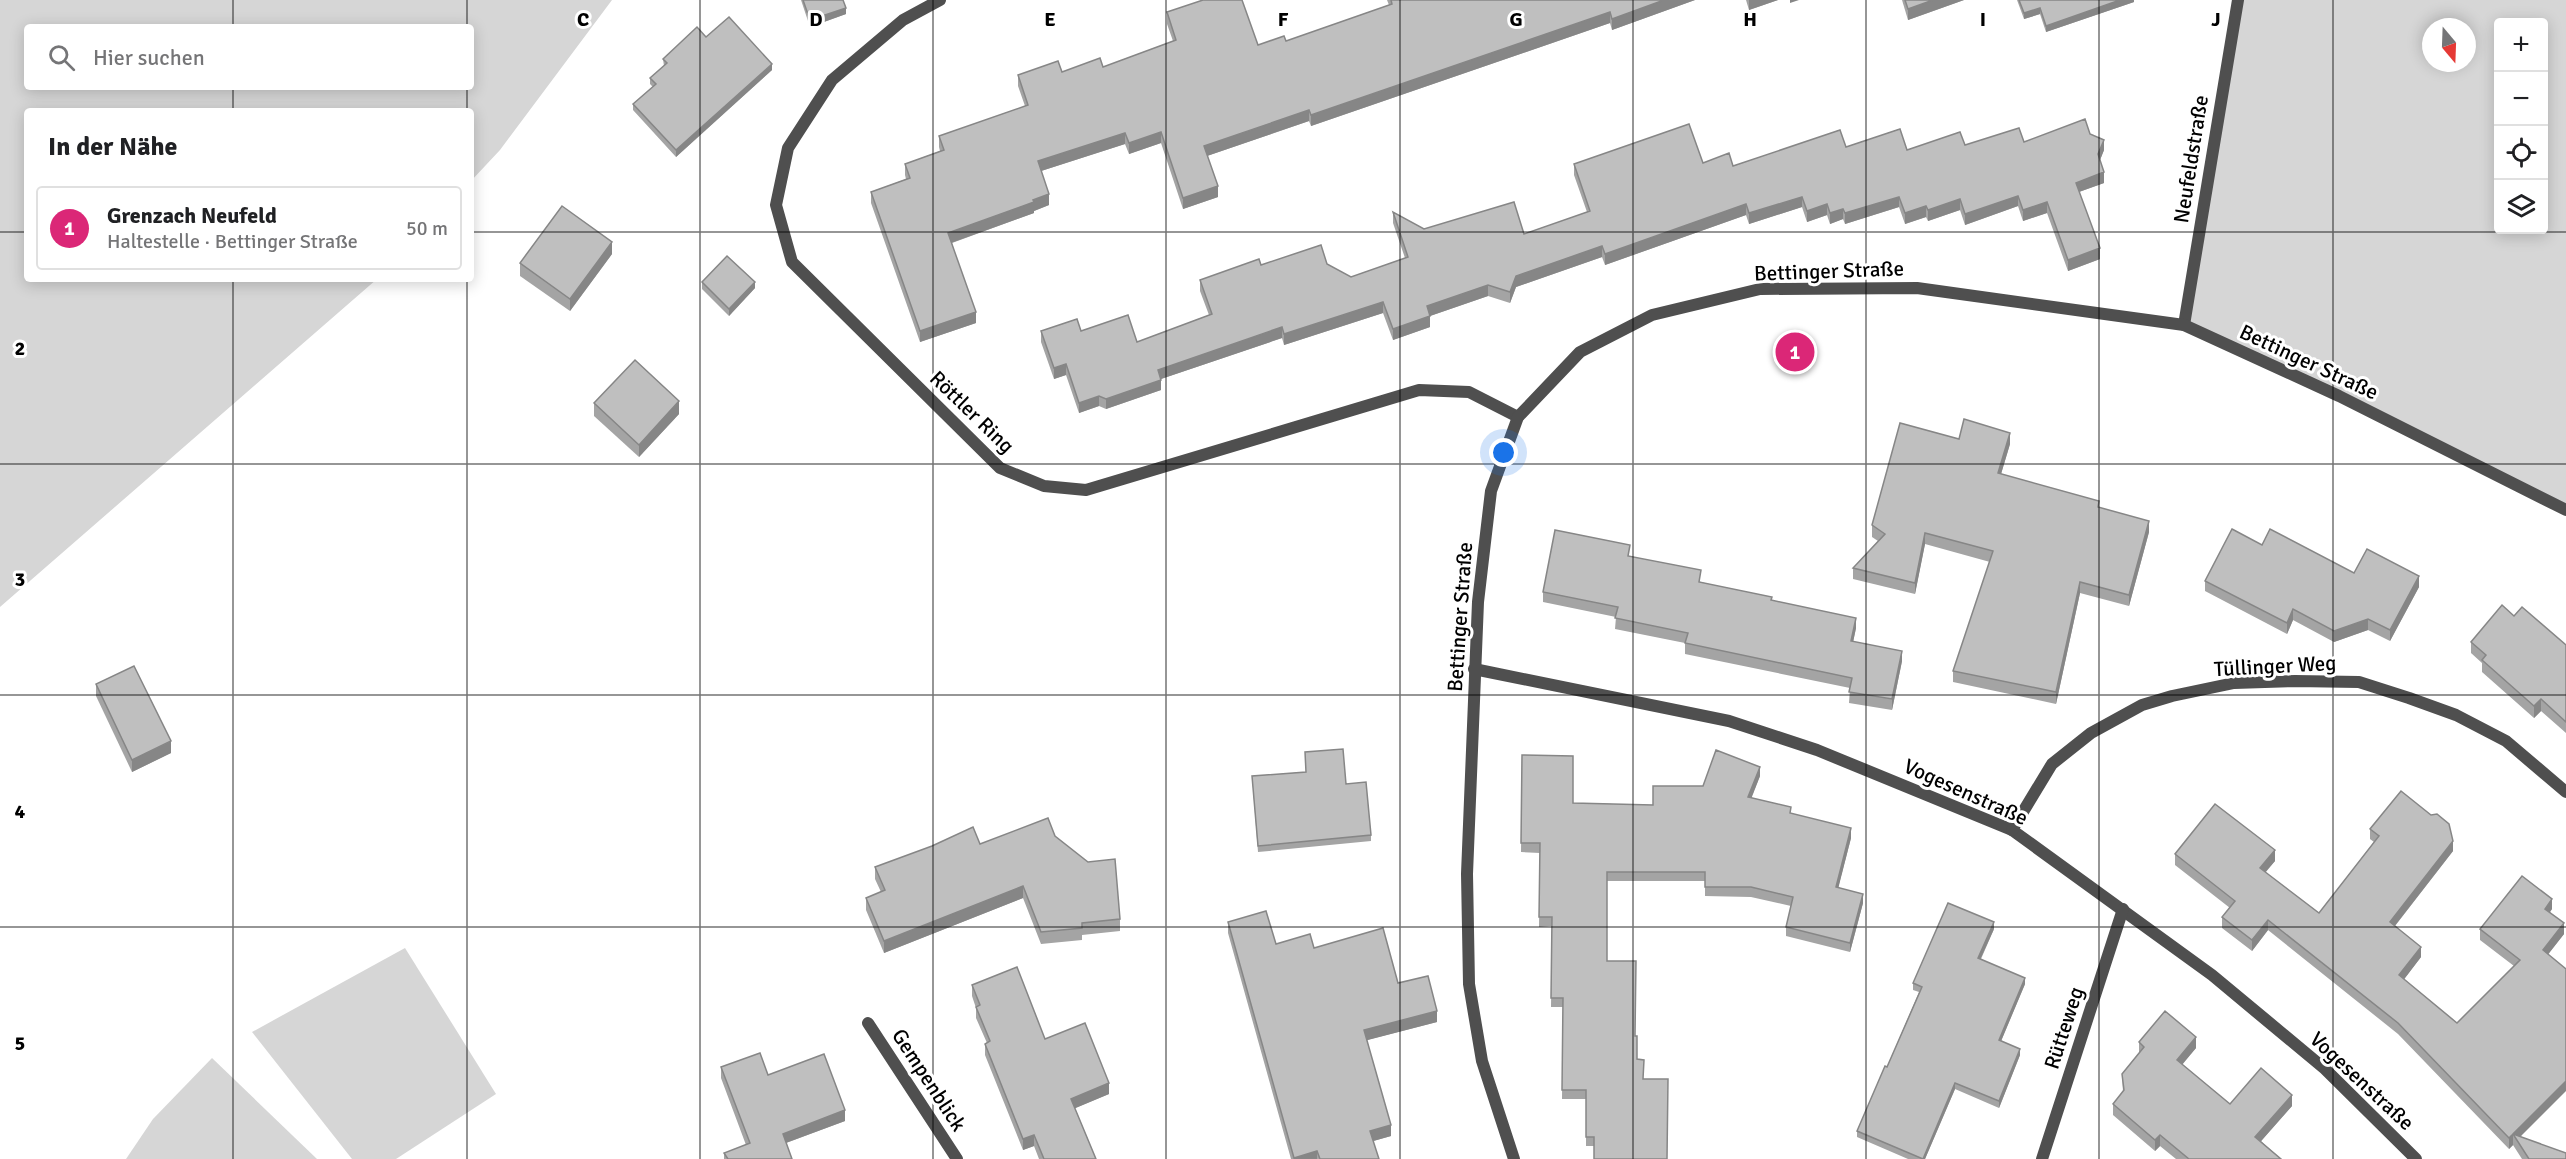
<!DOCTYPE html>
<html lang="de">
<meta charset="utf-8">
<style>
body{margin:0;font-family:Signika,sans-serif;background:#f6f6f6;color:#202124}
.controls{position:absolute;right:18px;top:18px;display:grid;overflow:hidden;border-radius:6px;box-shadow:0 3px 15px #0003}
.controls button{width:54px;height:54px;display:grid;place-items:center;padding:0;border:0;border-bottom:2px solid #e0e0e0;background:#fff;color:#202124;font:30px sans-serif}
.compass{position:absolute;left:2422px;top:18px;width:54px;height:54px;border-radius:50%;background:#fff;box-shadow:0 3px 15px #0003;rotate:161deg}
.you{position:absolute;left:1504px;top:453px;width:21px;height:21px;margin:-15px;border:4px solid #fff;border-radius:50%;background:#1a73e8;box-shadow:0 0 0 9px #1a73e833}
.badge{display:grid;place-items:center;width:39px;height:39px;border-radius:50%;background:#db2777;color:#fff;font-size:20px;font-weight:700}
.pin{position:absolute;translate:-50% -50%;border:3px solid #fff;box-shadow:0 2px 6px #0006}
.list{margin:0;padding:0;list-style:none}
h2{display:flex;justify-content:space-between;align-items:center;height:78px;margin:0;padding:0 24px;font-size:26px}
h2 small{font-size:20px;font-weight:400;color:#757577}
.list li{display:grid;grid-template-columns:39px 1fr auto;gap:18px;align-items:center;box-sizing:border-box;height:84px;margin:0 12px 12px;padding:0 12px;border:2px solid #e0e0e0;border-radius:6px}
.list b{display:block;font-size:22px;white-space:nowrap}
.list p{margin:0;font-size:20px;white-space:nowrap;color:#757577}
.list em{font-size:20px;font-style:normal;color:#757577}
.icon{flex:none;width:33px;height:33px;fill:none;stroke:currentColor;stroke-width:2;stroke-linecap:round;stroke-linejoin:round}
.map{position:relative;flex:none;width:2566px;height:1159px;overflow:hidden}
.search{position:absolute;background:#fff;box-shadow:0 3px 15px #0003;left:24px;top:24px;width:450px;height:66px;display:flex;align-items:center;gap:15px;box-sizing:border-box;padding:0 21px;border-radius:6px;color:#757577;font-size:22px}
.panel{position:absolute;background:#fff;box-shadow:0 3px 15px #0003;left:24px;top:108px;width:450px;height:174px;border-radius:6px}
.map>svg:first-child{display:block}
.green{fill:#d6d6d6;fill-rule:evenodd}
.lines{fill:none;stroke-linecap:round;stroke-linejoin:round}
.street{stroke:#4f4f4f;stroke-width:12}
.wall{fill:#a4a4a4}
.shaded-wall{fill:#868686}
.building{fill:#bfbfbf;stroke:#868686;stroke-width:1.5}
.grid{fill:none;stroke:#000;stroke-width:1.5;stroke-opacity:0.55}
.labels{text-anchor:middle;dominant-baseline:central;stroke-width:6;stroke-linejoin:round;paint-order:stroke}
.street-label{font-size:21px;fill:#000;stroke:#fff}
.grid-label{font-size:20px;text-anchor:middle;font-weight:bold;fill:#000;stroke:#fff;stroke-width:6;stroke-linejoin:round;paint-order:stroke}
</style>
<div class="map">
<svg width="2566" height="1159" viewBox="0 0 2566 1159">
<rect width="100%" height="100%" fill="#fff"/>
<g class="green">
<path d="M0 0H612L500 150 471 181V111H27V279H377L0 607ZM27 27H471V87H27Z"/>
<path d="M2238 0H2566V510L2184 325ZM2498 22H2544V230H2498ZM2431 27H2467V63H2431Z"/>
<polygon points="405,948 496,1094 396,1159 352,1159 252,1032"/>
<polygon points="212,1058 317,1159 126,1159 153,1119"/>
</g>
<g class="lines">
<g class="street">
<polyline points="940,0 903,20 832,80 788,148 776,205 792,262 1000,468 1044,486 1086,490 1419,390 1469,392 1518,417"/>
<polyline points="2184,325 2238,0"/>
<polyline points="1474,669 1729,721 1817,750 2012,830 2212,975 2325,1069 2416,1159"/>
<polyline points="2012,830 2052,764 2091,733 2142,705 2172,696 2234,683 2295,681 2359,682 2409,698 2456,715 2506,741 2566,792"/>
<polyline points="868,1023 957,1159"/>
<polyline points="1514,1159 1482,1061 1469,984 1467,874 1478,602 1491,491 1518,417 1580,352 1652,315 1760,289 1917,288 2184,325 2339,396 2566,510"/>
<polyline points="2042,1159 2123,909"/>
</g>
</g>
<g class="wall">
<polygon points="801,0 843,0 846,14 810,27"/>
<polygon points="1387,0 1695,0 1612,30 1610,23 1311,126 1309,121 1207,156 1218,197 1183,209 1161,143 1129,154 1125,144 1041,171 1049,205 1034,211 1034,213 952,243 976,323 920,342 871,203 871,192 906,179 905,175 905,164 940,151 939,147 939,136 1025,106 1018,86 1018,75 1062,72 1103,67 1173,41 1167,24 1167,12 1258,45 1286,41 1389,5"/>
<polygon points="1746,0 1778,0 1749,10"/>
<polygon points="1902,0 1964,0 1908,20"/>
<polygon points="2017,0 2134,0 2134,2 2046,32 2040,14 2024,19"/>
<polygon points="706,37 772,70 676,157 633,110 633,104 653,87 650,84 650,78 664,66 663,59"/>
<polygon points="2090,134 2104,150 2100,160 2104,183 2079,192 2100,259 2068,271 2047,213 2023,221 2018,206 1965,225 1960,210 1928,221 1926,217 1905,224 1899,207 1845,224 1843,219 1830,224 1827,215 1807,222 1802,207 1749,224 1746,215 1605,265 1602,257 1516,287 1510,303 1488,296 1430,316 1430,327 1393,340 1383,313 1284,345 1282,338 1161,379 1161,390 1106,409 1099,406 1079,413 1066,375 1054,379 1041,342 1041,331 1081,331 1137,342 1209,315 1200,291 1200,280 1261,265 1327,264 1351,277 1405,258 1393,223 1393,212 1424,229 1524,234 1587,212 1574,175 1574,164 1703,163 1733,166 1846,147 1907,150 2024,142"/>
<polygon points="612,254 570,311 520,276 520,263"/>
<polygon points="702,282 755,288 729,316 702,289"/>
<polygon points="594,403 679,414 639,457 594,416"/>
<polygon points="1959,439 2010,444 2001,474 2099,507 2149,532 2129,606 2080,593 2056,704 1953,682 1953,671 1990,562 1925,544 1915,594 1853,579 1853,568 1878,541 1872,537 1872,525"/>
<polygon points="2262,545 2354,573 2419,587 2390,641 2368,630 2334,642 2293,620 2287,634 2205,591 2205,581"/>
<polygon points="1630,556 1701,582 1772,600 1856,628 1853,642 1902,661 1892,710 1849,703 1850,688 1685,654 1685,643 1615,629 1616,617 1543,602 1543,592"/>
<polygon points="2514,616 2566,645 2566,733 2541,711 2534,718 2482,672 2482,663 2471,653 2471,642"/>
<polygon points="96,684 171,753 132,772 96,696"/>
<polygon points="1305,752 1346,784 1371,835 1371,841 1258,852 1252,776 1306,772"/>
<polygon points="1522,755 1573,803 1653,805 1703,786 1760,776 1751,798 1851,838 1838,888 1863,903 1850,952 1786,936 1786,927 1791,906 1751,897 1705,896 1705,881 1607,881 1594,1146 1586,1146 1586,1099 1562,1099 1563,1007 1551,1007 1552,926 1539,927 1540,853 1521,852"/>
<polygon points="2370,829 2453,851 2395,926 2421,957 2404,979 2457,1023 2514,966 2480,940 2480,929 2552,909 2550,912 2564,934 2548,954 2521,1137 2566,1159 2522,1159 2513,1145 2509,1149 2398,1034 2268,930 2252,951 2222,928 2222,917 2230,908 2175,865 2175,854 2275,861 2265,872 2319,913 2374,842 2370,839"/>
<polygon points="1055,836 1120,919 1120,931 1082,935 1082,940 1041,944 1023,898 884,953 866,910 866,898 881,892 875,879 875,867 980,844"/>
<polygon points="1228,922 1276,944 1398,983 1437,1022 1367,1040 1391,1136 1373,1141 1379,1159 1291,1159 1228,933"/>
<polygon points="1994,929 1981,959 2025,984 2001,1041 2020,1055 1999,1108 1955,1089 1925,1159 1908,1159 1857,1137 1857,1131 1887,1067 1919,992 1913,990 1913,983"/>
<polygon points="972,985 1045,1039 1109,1094 1075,1108 1096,1159 1039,1159 1034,1146 1023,1150 985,1055 985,1044 987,1043 976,1018 976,1008 972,996"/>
<polygon points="2139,1042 2196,1048 2182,1064 2230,1104 2292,1106 2261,1141 2281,1159 2176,1159 2160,1146 2155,1151 2113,1115 2113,1104 2123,1092 2122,1074 2139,1053"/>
<polygon points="721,1067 768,1075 845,1121 786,1143 792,1159 724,1159 724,1153 746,1145 721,1078"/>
</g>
<g class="shaded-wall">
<polygon points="1664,0 1695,0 1612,30 1612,19"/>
<polygon points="1749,0 1778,0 1749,10"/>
<polygon points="1790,0 1799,0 1790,3"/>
<polygon points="1933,0 1964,0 1908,20 1908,9"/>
<polygon points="2120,0 2134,0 2134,2 2046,32 2046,26"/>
<polygon points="846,8 846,14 810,27 810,20"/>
<polygon points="2040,8 2040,14 2024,19 2024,13"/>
<polygon points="1610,12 1610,23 1311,126 1311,115"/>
<polygon points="772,64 772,70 676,157 676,150"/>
<polygon points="1309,110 1309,121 1204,157 1204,146"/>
<polygon points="1161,132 1161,143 1129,154 1129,143"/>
<polygon points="1125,133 1125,144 1038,172 1038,161"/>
<polygon points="2104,140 2104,150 2098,165 2098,154"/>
<polygon points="2104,172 2104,183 2076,193 2076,183"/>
<polygon points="1218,186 1218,197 1183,209 1183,198"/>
<polygon points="1049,194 1049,205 1034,211 1034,213 948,244 948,233"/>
<polygon points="2018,196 2018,206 1965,225 1965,214"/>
<polygon points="1802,197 1802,207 1749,224 1749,213"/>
<polygon points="1899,197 1899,207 1845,224 1845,213"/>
<polygon points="1960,199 1960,210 1928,221 1928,210"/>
<polygon points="2047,202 2047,213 2023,221 2023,210"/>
<polygon points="1746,204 1746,215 1605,265 1605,254"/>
<polygon points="1827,204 1827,215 1807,222 1807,211"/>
<polygon points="1926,206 1926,217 1905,224 1905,213"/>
<polygon points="1843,209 1843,219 1830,224 1830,213"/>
<polygon points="612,242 612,254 570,311 570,299"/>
<polygon points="1602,246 1602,257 1516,287 1510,303 1510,292 1516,276"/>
<polygon points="2100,248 2100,259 2068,271 2068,260"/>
<polygon points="755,282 755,288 729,316 729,309"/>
<polygon points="1488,285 1488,296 1430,316 1430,327 1393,340 1393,329 1427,306"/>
<polygon points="1383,302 1383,313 1284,345 1284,334"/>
<polygon points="976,312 976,323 920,342 920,331"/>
<polygon points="1282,327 1282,338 1158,380 1158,370"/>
<polygon points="1066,364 1066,375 1054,379 1054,368"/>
<polygon points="1161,380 1161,390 1106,409 1106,399"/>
<polygon points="1099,396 1099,406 1079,413 1079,403"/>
<polygon points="679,401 679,414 639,457 639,445"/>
<polygon points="2010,433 2010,444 1998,484 1998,473"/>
<polygon points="2149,521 2149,532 2129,606 2129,595"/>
<polygon points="1925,533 1925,544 1915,594 1915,583"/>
<polygon points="2419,576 2419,587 2390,641 2390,630"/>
<polygon points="2080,582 2080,593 2056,704 2056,692"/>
<polygon points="2293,609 2293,620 2287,634 2287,623"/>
<polygon points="1856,618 1856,628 1851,652 1851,641"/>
<polygon points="2368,619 2368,630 2334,642 2334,631"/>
<polygon points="1902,651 1902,661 1892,710 1892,699"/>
<polygon points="2541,699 2541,711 2534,718 2534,706"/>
<polygon points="171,741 171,753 132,772 132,760"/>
<polygon points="1760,767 1760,776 1748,807 1748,797"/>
<polygon points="1851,828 1851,838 1836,897 1836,887"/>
<polygon points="2453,841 2453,851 2390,932 2390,922"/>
<polygon points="2275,850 2275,861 2260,879 2260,868"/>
<polygon points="1023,886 1023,898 884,953 884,941"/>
<polygon points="1863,894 1863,903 1850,952 1850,943"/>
<polygon points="2552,899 2552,909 2545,919 2545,909"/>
<polygon points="2268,920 2268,930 2252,951 2252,940"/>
<polygon points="1994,922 1994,929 1978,964 1978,958"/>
<polygon points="2564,923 2564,934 2543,961 2543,950"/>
<polygon points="2421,947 2421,957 2399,986 2399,975"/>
<polygon points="2025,978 2025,984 1999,1046 1999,1040"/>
<polygon points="1437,1011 1437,1022 1364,1041 1364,1030"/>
<polygon points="2196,1037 2196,1048 2177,1071 2177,1060"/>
<polygon points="2020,1049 2020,1055 1999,1108 1999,1101"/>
<polygon points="2566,1081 2566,1091 2517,1140 2513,1134"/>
<polygon points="1109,1083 1109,1094 1071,1110 1071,1099"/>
<polygon points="1955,1083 1955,1089 1925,1159 1923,1159"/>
<polygon points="2292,1095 2292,1106 2255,1148 2255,1137"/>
<polygon points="845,1110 845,1121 783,1144 783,1134"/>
<polygon points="1391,1125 1391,1136 1370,1142 1370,1131"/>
<polygon points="2513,1134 2513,1145 2509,1149 2509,1138"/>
<polygon points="1034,1135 1034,1146 1023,1150 1023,1139"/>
<polygon points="2160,1135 2160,1146 2155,1151 2155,1140"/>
<polygon points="1317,1151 1317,1159 1294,1159 1294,1158"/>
</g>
<g class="building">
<polygon points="803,0 843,0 846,8 810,20"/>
<polygon points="1203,0 1242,0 1258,45 1284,36 1286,41 1392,4 1391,0 1664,0 1612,19 1610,12 1311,115 1309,110 1204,146 1218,186 1183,198 1161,132 1129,143 1125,133 1038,161 1049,194 1033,200 1034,202 948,233 976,312 920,331 871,192 910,178 905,164 944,150 939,136 1028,105 1018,75 1058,61 1062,72 1100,58 1103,67 1176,40 1167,12"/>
<polygon points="1905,0 1933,0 1908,9"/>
<polygon points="2019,0 2120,0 2046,26 2040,8 2024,13"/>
<polygon points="729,17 772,64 676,150 633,104 656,84 650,78 667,63 663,59 697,27 706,37"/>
<polygon points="2085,119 2090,134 2104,140 2098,154 2104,172 2076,183 2100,248 2068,260 2047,202 2023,210 2018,196 1965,214 1960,199 1928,210 1926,206 1905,213 1899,197 1845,213 1843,209 1830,213 1827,204 1807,211 1802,197 1749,213 1746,204 1605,254 1602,246 1516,276 1510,292 1488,285 1427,306 1430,316 1393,329 1383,302 1284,334 1282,327 1158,370 1161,380 1106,399 1099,396 1079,403 1066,364 1054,368 1041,331 1077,319 1081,331 1128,315 1137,342 1212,314 1200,280 1259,259 1261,265 1321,245 1327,264 1351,277 1408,257 1393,212 1424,229 1514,202 1524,234 1590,211 1574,164 1689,124 1703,163 1729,153 1733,166 1840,130 1846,147 1900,129 1907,150 1960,132 1965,145 2019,128 2024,142"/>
<polygon points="562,206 612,242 570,299 520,263"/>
<polygon points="727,256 755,282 729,309 702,282"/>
<polygon points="635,360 679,401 639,445 594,403"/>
<polygon points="1964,419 2010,433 1998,473 2099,501 2098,507 2149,521 2129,595 2080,582 2056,692 1953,671 1993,551 1925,533 1915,583 1853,568 1885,534 1872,525 1900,423 1959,439"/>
<polygon points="2232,529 2262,545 2270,529 2354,573 2367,549 2419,576 2390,630 2368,619 2334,631 2293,609 2287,623 2205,581"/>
<polygon points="1555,530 1630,545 1628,556 1701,570 1699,582 1772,597 1771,600 1856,618 1851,641 1902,651 1892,699 1849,692 1852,678 1685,643 1688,633 1615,618 1618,607 1543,592"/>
<polygon points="2502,605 2514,616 2522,607 2566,645 2566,722 2541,699 2534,706 2482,660 2486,655 2471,642"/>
<polygon points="134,666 171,741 132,760 96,684"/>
<polygon points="1343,749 1346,784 1366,782 1371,835 1258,846 1252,776 1306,772 1305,752"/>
<polygon points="1716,750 1760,767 1748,797 1791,807 1790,813 1851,828 1836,887 1863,894 1850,943 1786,927 1793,897 1751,887 1705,887 1705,872 1607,872 1607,961 1636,961 1635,1036 1637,1036 1637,1059 1644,1060 1643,1079 1668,1079 1667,1159 1594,1159 1594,1137 1586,1137 1586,1090 1562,1090 1563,998 1551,998 1552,917 1539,917 1540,843 1521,843 1522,755 1573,756 1573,803 1653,805 1653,786 1703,786"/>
<polygon points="2401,791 2431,815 2437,814 2449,824 2453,841 2390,922 2421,947 2399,975 2457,1023 2520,960 2480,929 2522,876 2552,899 2545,909 2564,923 2543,950 2566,969 2566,1081 2513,1134 2566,1153 2566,1159 2529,1159 2513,1134 2509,1138 2398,1023 2268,920 2252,940 2222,917 2235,901 2175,854 2215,804 2275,850 2260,868 2319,913 2379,836 2370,829"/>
<polygon points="1048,818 1055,836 1088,862 1115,859 1120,919 1082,923 1082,928 1041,932 1023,886 884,941 866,898 885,890 875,867 932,846 973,827 980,844"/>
<polygon points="1948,903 1994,922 1978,958 2025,978 1999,1040 2020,1049 1999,1101 1955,1083 1923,1159 1857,1131 1885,1066 1887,1067 1922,987 1913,983"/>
<polygon points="1266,911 1276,944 1310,934 1314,948 1383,928 1398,983 1428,976 1437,1011 1364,1030 1391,1125 1370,1131 1379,1159 1320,1159 1317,1151 1294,1158 1228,922"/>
<polygon points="1017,967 1045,1039 1085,1023 1109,1083 1071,1099 1096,1159 1044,1159 1034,1135 1023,1139 985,1044 990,1041 976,1007 980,1005 972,985"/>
<polygon points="2165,1011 2196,1037 2177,1060 2230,1104 2261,1068 2292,1095 2255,1137 2281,1159 2189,1159 2160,1135 2155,1140 2113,1104 2124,1090 2122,1074 2144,1047 2139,1042"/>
<polygon points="760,1053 768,1075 824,1054 845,1110 783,1134 792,1159 728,1159 724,1153 750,1143 721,1067"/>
</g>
<path class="grid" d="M233 0V27M467 0V27M700 0V1159M933 0V1159M1166 0V1159M1400 0V1159M1633 0V1159M1866 0V1159M2099 0V1159M2333 0V1159M233 87V111M467 87V111M0 232H27M471 232H2566M233 279V1159M467 279V1159M0 464H2566M0 695H2566M0 927H2566"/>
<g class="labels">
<g class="street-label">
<text transform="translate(2191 159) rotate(-81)">Neufeldstraße</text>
<text transform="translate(1829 271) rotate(-2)">Bettinger Straße</text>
<text transform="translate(2309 362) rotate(25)">Bettinger Straße</text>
<text transform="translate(972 412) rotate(44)">Röttler Ring</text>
<text transform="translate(1460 617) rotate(-86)">Bettinger Straße</text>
<text transform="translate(2275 666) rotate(-3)">Tüllinger Weg</text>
<text transform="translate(1966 792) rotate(24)">Vogesenstraße</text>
<text transform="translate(2064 1028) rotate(-72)">Rütteweg</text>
<text transform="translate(929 1080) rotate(57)">Gempenblick</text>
<text transform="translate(2362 1081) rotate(43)">Vogesenstraße</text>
</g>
</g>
<g class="grid-label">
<text x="583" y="26">C</text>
<text x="816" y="26">D</text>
<text x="1050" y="26">E</text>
<text x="1283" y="26">F</text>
<text x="1516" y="26">G</text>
<text x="1750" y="26">H</text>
<text x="1983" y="26">I</text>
<text x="2216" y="26">J</text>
<text x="20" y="355">2</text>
<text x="20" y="586">3</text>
<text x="20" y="818">4</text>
<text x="20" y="1050">5</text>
</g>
</svg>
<div class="controls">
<button>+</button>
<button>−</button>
<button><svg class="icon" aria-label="locate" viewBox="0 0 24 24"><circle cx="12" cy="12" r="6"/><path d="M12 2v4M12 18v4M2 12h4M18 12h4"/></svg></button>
<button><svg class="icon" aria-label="layers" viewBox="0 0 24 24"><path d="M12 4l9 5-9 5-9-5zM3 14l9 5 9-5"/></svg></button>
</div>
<svg class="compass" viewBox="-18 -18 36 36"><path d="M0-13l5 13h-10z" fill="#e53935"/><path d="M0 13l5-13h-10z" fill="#757577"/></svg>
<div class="you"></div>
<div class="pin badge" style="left:1795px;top:352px">1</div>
<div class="search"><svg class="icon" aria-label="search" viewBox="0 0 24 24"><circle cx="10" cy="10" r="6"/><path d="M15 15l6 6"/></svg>Hier suchen</div>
<section class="panel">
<h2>In der Nähe<small></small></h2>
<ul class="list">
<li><span class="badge">1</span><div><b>Grenzach Neufeld</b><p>Haltestelle · Bettinger Straße</p></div><em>50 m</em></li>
</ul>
</section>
</div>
